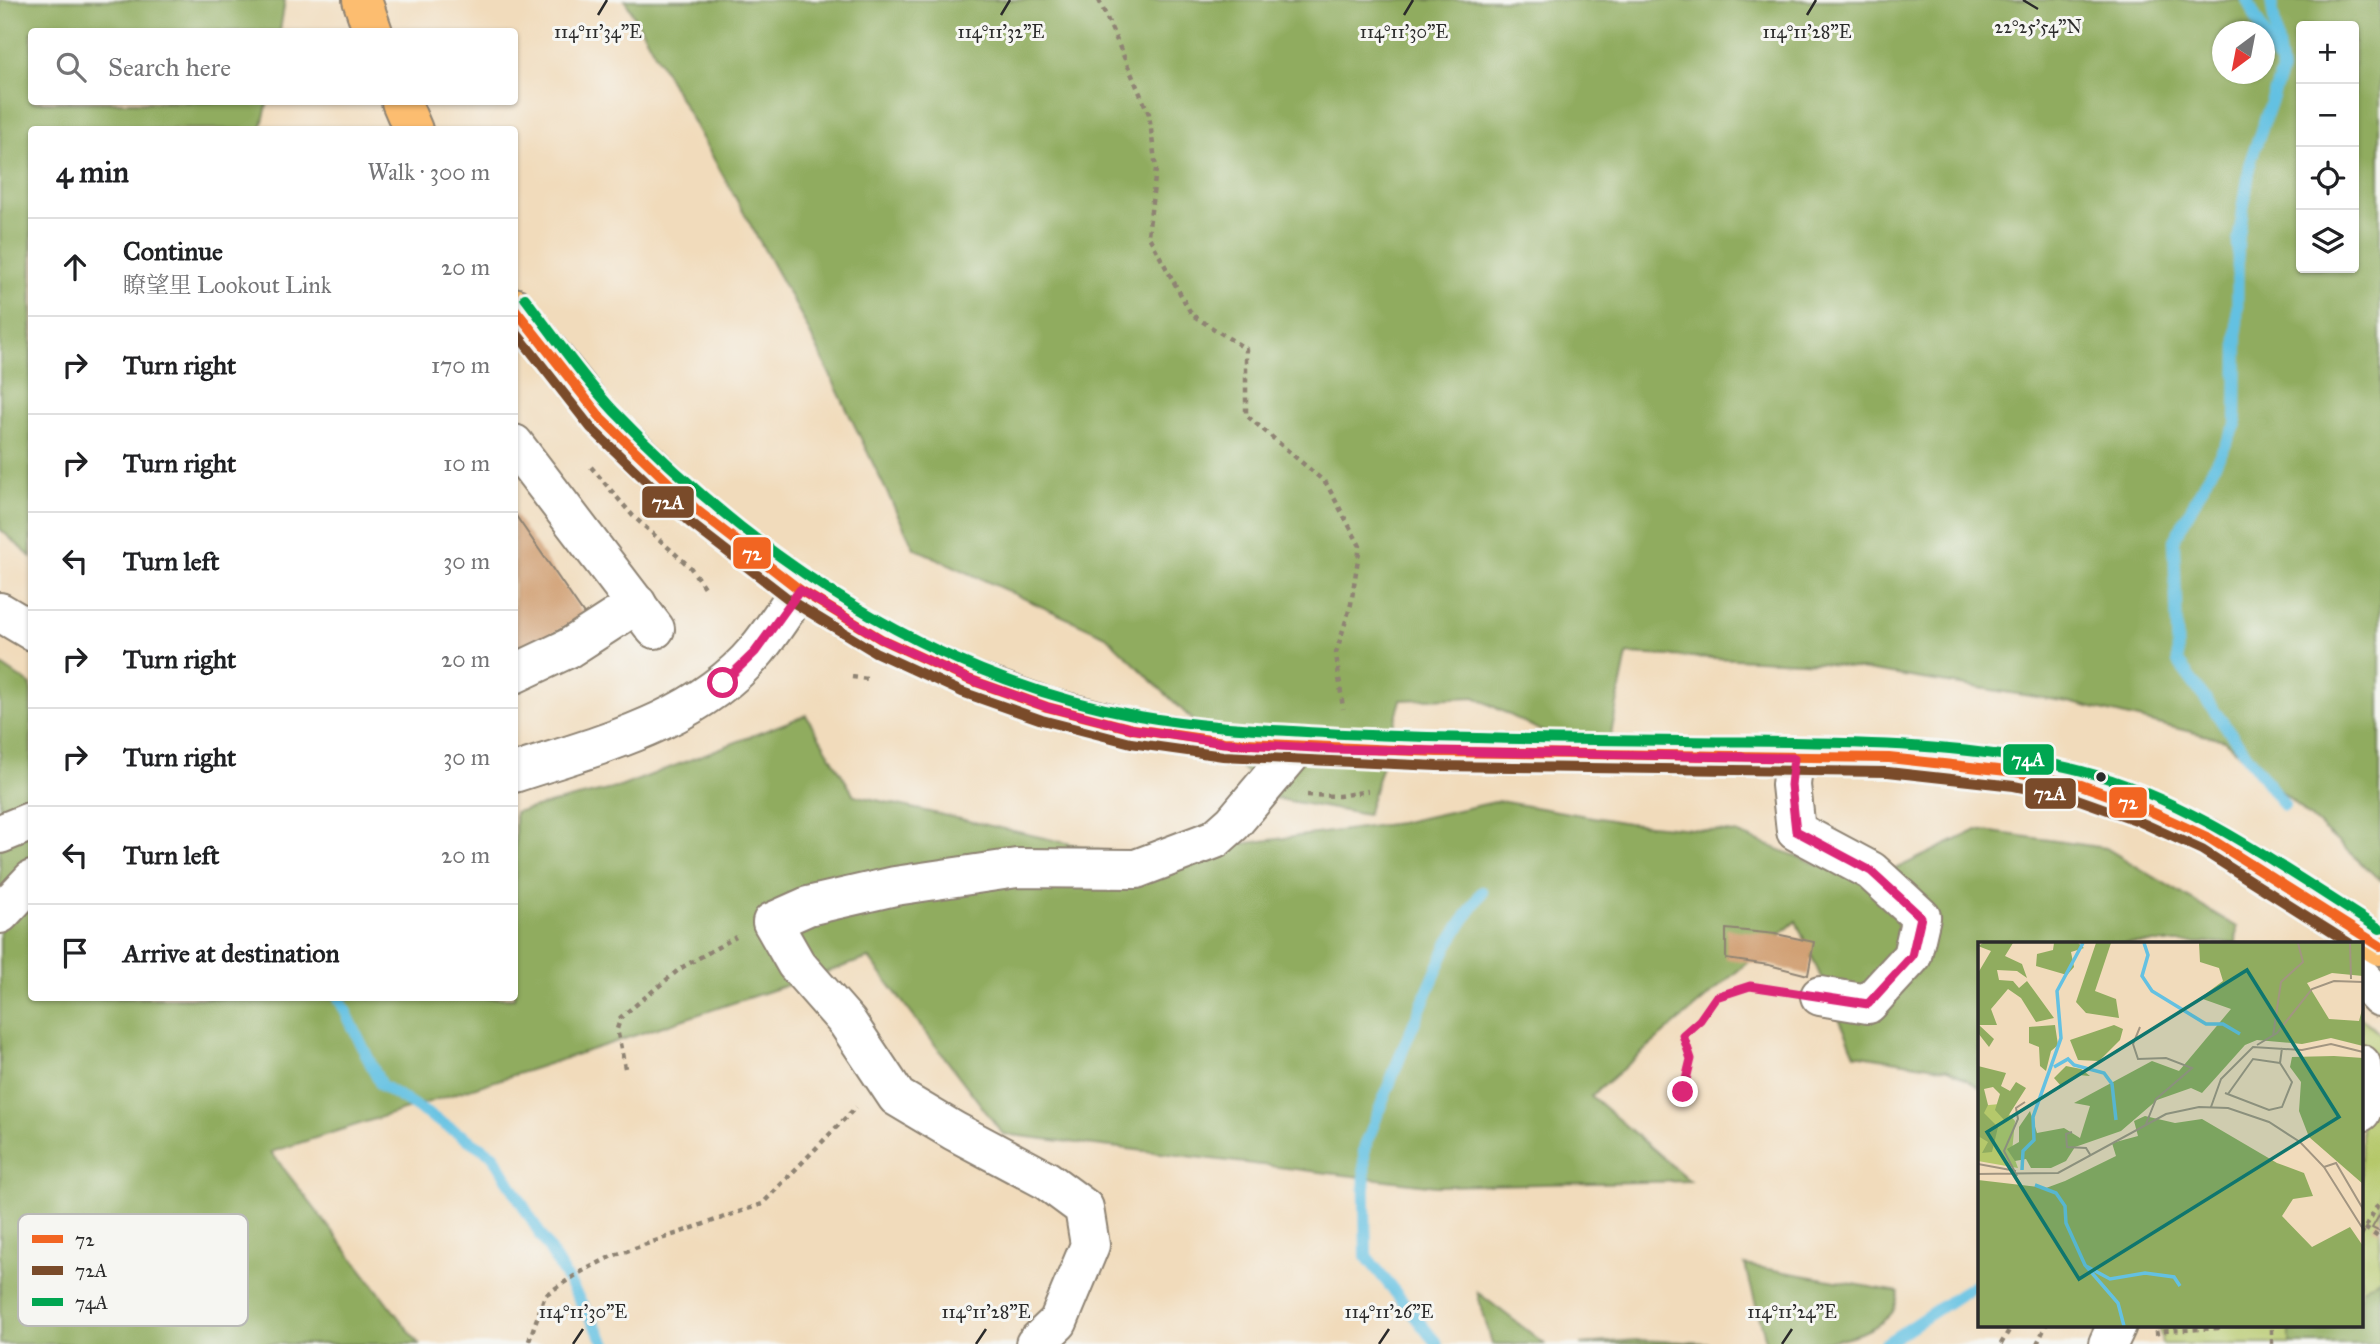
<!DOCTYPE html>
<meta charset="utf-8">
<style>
body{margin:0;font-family:"IM FELL Great Primer","Noto Serif TC",serif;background:#f6f6f6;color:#202124}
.controls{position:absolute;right:21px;top:21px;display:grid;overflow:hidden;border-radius:7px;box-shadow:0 2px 5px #0004}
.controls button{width:63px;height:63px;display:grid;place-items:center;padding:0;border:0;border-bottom:2px solid #e0e0e0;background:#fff;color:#202124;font:35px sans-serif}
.compass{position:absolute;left:2212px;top:21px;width:63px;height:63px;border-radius:50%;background:#fff;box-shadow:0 2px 5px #0004;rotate:212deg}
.stop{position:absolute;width:21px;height:21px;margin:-16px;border:5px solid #db2777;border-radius:50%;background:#fff}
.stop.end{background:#db2777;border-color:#fff;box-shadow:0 2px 7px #0008}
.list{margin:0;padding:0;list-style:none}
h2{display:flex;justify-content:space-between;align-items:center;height:91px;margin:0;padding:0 28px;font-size:30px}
h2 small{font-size:23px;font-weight:400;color:#757577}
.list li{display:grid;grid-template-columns:46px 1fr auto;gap:21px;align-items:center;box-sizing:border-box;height:98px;padding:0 28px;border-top:2px solid #e0e0e0}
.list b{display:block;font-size:26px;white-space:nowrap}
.list p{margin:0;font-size:23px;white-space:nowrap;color:#757577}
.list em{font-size:23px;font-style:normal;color:#757577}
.icon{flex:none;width:38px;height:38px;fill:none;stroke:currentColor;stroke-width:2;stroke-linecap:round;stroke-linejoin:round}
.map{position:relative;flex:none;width:2380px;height:1344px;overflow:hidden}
.search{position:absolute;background:#fff;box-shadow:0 2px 5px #0004;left:28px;top:28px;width:490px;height:77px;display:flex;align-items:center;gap:18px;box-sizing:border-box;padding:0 24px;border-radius:7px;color:#757577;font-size:26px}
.panel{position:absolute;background:#fff;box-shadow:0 2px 5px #0004;left:28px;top:126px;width:490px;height:875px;border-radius:7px}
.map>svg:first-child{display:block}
.green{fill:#b5c86b;stroke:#707a4b;stroke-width:2}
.forest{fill:#90ac5f;stroke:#5e6c45;stroke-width:2;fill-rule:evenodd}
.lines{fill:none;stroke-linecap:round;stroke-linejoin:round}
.stream{stroke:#64c1e2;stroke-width:12}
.building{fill:#d09e71}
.minor-casing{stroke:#8e8373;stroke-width:42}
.major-casing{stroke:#8e8373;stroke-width:42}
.path{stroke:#8e8373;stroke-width:4.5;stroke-dasharray:5 5;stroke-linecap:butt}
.minor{stroke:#fff;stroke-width:38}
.major{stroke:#fcbd6f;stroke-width:38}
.bus-1-casing{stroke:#f6f6f2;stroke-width:16}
.bus-2-casing{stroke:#f6f6f2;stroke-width:16}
.bus-3-casing{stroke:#f6f6f2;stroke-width:16}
.bus-1{stroke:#f26522;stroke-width:10}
.bus-2{stroke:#7a4b2a;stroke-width:10}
.bus-3{stroke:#00a651;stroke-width:10}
.route{stroke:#db2777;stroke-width:9}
.ticks{fill:none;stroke:#2b2b2b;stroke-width:2.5}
.bus-dot{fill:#2b2b2b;stroke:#f6f6f2;stroke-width:2.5}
.inset-river{fill:none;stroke:#64c1e2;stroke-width:3.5}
.inset-road{fill:none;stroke:#a29581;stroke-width:2}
.view{fill:#0f766e;fill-opacity:0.15;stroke:#0f766e;stroke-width:3.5}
.inset-edge{fill:none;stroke:#2b2b2b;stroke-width:3.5}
.key{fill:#f6f6f2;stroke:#b9b9b6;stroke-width:2}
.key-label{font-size:19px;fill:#2b2b2b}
.ticks-label{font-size:18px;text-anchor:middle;fill:#2b2b2b;stroke:#f6f6f2;stroke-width:6;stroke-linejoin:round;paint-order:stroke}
.line-badge{stroke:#f6f6f2;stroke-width:2.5}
.badge-label{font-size:19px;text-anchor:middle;font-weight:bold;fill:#fff}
</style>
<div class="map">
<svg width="2380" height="1344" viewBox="0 0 2380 1344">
<rect width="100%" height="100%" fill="#f6f6f2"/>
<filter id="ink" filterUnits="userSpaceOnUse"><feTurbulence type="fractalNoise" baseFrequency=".0143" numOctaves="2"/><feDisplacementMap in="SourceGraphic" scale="14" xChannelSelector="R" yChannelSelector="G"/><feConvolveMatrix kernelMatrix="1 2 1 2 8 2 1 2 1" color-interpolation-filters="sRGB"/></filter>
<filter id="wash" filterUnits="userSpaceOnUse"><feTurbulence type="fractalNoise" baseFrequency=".00686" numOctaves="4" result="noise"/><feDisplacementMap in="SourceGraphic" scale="28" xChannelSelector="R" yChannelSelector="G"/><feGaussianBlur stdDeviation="1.57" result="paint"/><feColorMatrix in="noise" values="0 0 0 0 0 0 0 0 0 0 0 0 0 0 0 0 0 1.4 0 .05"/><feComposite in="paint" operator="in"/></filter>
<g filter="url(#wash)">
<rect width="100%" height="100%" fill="#f1dbbb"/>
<polygon class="green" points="2361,1017 2380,1035 2380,1344 2162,1344 2159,1325 2361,1325"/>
<g class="forest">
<polygon points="0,0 285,0 280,31 32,32 32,102 268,102 261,129 32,130 31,557 0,529"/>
<path d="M625 0H2380V880L2224 740 2068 702 1822 663 1627 654 1605 764 1475 697 1401 700 1367 815 1273 798 1106 636 914 548 802 317ZM2301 26H2354V268H2301ZM2222 32H2264V74H2222Z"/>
<polygon points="0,664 31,685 32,998 514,998 515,812 620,787 806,715 854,795 1133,858 1399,823 1499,801 1628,823 1736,833 1866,883 1977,830 2106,848 2237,927 2236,943 1979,943 1979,1087 1948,1069 1855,1054 1796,921 1591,1096 1690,1181 1436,1186 1003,1134 869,958 536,1068 271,1152 419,1344 0,1344"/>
<path d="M1745 1265 1899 1292C1897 1298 1896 1308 1892 1313 1863 1344 1807 1344 1767 1344Z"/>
<polygon points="2380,1279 2380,1344 2290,1344 2290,1331 2300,1325 2361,1325 2361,1290"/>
<polygon points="1477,1292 1545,1344 1492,1344"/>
<polygon points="1638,1340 1709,1343 1709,1344 1581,1344"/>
</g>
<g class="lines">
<g class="stream">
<polyline points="2247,0 2263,32"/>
<polyline points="2271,0 2282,71 2251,159 2238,242 2236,425 2174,540 2178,662 2284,805"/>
<polyline points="2264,35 2277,60"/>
<polyline points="339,998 381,1085 493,1155 606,1344"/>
<polyline points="1437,1344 1366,1256 1364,1149 1405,1044 1448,944 1482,892"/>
<polyline points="1885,1344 1979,1282"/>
</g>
</g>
<g id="blocks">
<g class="building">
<polygon points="514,513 585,616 514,655"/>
<polygon points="1726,929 1776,934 1814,942 1808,975 1769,965 1726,959"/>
<polygon points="2380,1214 2380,1232 2372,1228"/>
</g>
</g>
</g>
<g filter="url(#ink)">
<use href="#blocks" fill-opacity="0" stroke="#8e8373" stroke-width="2"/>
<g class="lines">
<g class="minor-casing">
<g id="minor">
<polyline points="514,444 655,629"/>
<polyline points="0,612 32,631"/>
<polyline points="514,674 569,648 637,604"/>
<polyline points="1794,758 1791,785 1796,831 1871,871 1921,917 1912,956 1868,1004 1820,996"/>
<path d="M514 773C599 745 696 722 756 651 772 632 785 610 800 590"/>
<polyline points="0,834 32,821"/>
<polyline points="0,914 32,880"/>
<polyline points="2361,977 2380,997"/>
<polyline points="2361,1064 2366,1098 2361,1112"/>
<polyline points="1035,1344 1058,1322 1090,1245 1084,1208 1046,1180 954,1131 897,1097 847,1022 796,964 772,922 808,906 895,886 1017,868 1136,869 1215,839 1233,823 1298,746"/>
<polyline points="2108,1344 2117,1325"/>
</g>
</g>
<g class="major-casing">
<g id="major">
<polyline points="362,0 373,32"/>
<polyline points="401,102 413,130"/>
<polyline points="514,307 601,418 699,512 800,590 881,639 968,679 1047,707 1133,729 1224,742 1437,752 1889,758 2016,772 2081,785 2141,807 2209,838 2380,946"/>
</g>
</g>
<g class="path">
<polyline points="1099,0 1149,114 1156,169 1148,235 1192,315 1246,349 1246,415 1326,483 1360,546 1351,604 1336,653 1343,709"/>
<polyline points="591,467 633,516 690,567 706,590"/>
<polyline points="852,677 868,679"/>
<polyline points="1307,795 1339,796 1368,791"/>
<polyline points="625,1068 617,1029 621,1017 681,968 736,937"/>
<polyline points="1683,1092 1691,1059 1683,1035 1700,1020 1716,997 1750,986 1781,990"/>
<polyline points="2365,1228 2380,1238"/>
<polyline points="2361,1235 2380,1201"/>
<polyline points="2154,1334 2166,1331 2218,1328 2218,1325"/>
<polyline points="529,1341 545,1295 579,1273 612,1256 762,1204 856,1107"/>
<polyline points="2001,1344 2012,1325"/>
<polyline points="2037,1344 2046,1325"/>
<polyline points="2272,1344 2272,1325"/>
</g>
<use href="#minor" class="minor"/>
<use href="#major" class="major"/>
<g class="bus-1-casing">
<polyline id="bus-1" points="514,308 601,418 699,512 800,590 881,639 968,679 1047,707 1133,729 1224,742 1437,752 1889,758 2016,772 2081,785 2141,807 2209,838 2380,946"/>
</g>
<g class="bus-2-casing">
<polyline id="bus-2" points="514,330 591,428 689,522 791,601 875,652 962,692 1042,720 1131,743 1223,756 1437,766 1888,772 2014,786 2077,799 2136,820 2202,850 2349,943"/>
</g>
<g class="bus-3-casing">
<path id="bus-3" d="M525 298C554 336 582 377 614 411 756 559 935 679 1139 716 1207 728 1275 730 1344 734 1457 739 1570 740 1683 741 1813 743 1955 738 2082 771 2190 799 2287 871 2380 929"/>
</g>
<use href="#bus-1" class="bus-1"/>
<use href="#bus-2" class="bus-2"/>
<use href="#bus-3" class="bus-3"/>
</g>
</g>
<g class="lines" filter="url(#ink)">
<polyline class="route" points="723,683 755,652 800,590 881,639 968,679 1047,707 1133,729 1224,743 1333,749 1794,758 1791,785 1796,831 1871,871 1921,917 1912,956 1868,1004 1750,986 1716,997 1700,1020 1683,1035 1691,1059 1683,1092"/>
</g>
<path class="ticks" d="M2023 0 2038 9M598 15 607 0M1001 15 1010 0M1404 15 1413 0M1807 15 1816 0M573 1344 583 1329M976 1344 986 1329M1379 1344 1389 1329M1782 1344 1792 1329"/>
<circle class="bus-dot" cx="2101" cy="777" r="6"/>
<g transform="translate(1978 942)">
<rect width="385" height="385" fill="#f1dbbb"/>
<path d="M22 162 37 179 34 210 40 226 0 219V164Z" fill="#b5c86b"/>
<path d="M5 1H35L27 14 44 22 49 36 39 29 19 28 21 38 35 39 41 46 49 39 76 76 58 80 43 56 30 47 13 67 19 83H1L16 97 11 105 0 91V31L13 9 0 4ZM76 1H100L106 6 93 10 96 25 89 33 58 24 59 12 75 8ZM118 1H133L117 49 138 57 141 76 108 71 98 60ZM221 1H385V34L354 31 329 41 351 77 381 79 385 64V104L353 96 324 102 279 98 267 103 224 151 213 146 179 158 143 189 97 205 88 219 73 226H53L48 217 37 219 29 207 41 200V185L52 169 59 191 86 186 102 196 112 164 96 161 174 119 201 129 253 67 222 56 245 39 241 26 222 20ZM77 83 80 103 73 109 68 129 62 124 61 105 51 101V85ZM136 83 145 87 142 98 121 119 100 118 92 98ZM356 114 385 116V242L331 195 321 169 323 140 312 125 314 115ZM0 124 28 131 23 144 32 149 38 140 48 146 27 179 17 168 22 152 15 145 6 147 10 163 6 171 20 185 14 210 4 211 10 200 0 194ZM88 124 103 127 112 134 100 133 83 144 76 136ZM167 174 197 181 224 177 299 221 326 231 335 254 315 257 304 274 334 305 372 285 385 304V384H0V238L68 246 87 239 138 214 134 201 160 194 156 179Z" fill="#90ac5f"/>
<path class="inset-river" d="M166 1 170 13 164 34 174 49 228 82H245L262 92M76 125 90 117 96 123 126 131 134 142 138 178M44 228 45 209 56 198 55 175 83 96 79 49 105 1M57 243 78 251 87 264 88 281 107 323 140 361 146 384M108 324 132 337 167 331 196 335 202 344"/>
<path class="inset-road" d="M372 1 373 37M162 85 155 102 160 117 188 116 214 126 178 157 168 182M295 94 303 40 325 20 320 1M279 103 299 91 334 47 356 39 385 40M247 151 291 168 304 165 314 140 302 121 304 106M250 152 275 117 302 121M233 165 243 137 275 105 324 108 353 102 385 110M94 190 88 192 89 205 108 206 113 214M0 222 38 229M346 225 358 221 385 267M0 232 80 231 188 172 221 165 250 166 291 180 322 200 346 225 385 287M39 234 26 209 40 177 38 166 47 160"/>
<path class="view" d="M269 28 361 175 101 337 9 190Z"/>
<rect width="385" height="385" class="inset-edge"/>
</g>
<rect x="18" y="1214" width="230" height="112" rx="10" class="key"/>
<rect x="32" y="1235" width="31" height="8" fill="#f26522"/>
<rect x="32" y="1266" width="31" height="9" fill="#7a4b2a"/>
<rect x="32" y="1298" width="31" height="8" fill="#00a651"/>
<g class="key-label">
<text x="75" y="1246">72</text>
<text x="75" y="1277">72A</text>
<text x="75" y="1309">74A</text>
</g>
<g class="ticks-label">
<text x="2038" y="33">22°25'54"N</text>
<text x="598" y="38">114°11'34"E</text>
<text x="1001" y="38">114°11'32"E</text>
<text x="1404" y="38">114°11'30"E</text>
<text x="1807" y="38">114°11'28"E</text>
<text x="583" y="1318">114°11'30"E</text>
<text x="986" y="1318">114°11'28"E</text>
<text x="1389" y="1318">114°11'26"E</text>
<text x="1792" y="1318">114°11'24"E</text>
</g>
<g class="line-badge">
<rect x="641" y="485" width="54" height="34" rx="7" fill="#7a4b2a"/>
<rect x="732" y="536" width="40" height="34" rx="7" fill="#f26522"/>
<rect x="2002" y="743" width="53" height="33" rx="7" fill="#00a651"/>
<rect x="2024" y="777" width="53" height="33" rx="7" fill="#7a4b2a"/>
<rect x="2108" y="786" width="40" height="33" rx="7" fill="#f26522"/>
</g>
<g class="badge-label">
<text x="668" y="509">72A</text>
<text x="752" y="560">72</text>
<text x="2028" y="766">74A</text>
<text x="2050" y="800">72A</text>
<text x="2128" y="809">72</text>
</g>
</svg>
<div class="controls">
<button>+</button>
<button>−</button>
<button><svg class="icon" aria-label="locate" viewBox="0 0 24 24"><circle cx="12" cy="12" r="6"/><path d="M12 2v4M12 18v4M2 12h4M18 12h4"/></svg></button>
<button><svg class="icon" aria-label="layers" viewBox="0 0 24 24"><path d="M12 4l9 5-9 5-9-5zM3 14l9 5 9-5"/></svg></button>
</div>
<svg class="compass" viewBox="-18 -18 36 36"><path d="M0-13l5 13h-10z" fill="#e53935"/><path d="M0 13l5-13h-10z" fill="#757577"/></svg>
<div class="stop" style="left:723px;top:683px"></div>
<div class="stop end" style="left:1683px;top:1092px"></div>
<div class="search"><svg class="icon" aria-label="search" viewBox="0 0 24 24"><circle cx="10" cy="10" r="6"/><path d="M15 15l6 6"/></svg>Search here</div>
<section class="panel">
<h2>4 min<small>Walk · 300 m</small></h2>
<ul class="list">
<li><svg class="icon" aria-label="ahead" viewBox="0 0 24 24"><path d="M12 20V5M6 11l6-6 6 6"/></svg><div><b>Continue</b><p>瞭望里 Lookout Link</p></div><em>20 m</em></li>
<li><svg class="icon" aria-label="right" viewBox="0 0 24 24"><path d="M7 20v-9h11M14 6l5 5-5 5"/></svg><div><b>Turn right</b></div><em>170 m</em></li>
<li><svg class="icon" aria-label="right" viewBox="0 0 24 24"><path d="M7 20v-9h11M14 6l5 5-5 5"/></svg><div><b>Turn right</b></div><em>10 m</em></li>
<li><svg class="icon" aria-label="left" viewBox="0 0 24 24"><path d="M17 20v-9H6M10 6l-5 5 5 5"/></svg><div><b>Turn left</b></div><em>30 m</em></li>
<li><svg class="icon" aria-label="right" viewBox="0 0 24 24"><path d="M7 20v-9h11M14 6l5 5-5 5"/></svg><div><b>Turn right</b></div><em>20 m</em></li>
<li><svg class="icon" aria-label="right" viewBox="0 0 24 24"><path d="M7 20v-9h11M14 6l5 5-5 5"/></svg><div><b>Turn right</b></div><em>30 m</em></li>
<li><svg class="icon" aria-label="left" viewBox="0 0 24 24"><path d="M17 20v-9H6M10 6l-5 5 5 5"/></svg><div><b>Turn left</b></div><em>20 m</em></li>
<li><svg class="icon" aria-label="arrive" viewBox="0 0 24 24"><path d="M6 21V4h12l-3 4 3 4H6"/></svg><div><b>Arrive at destination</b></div></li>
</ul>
</section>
</div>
